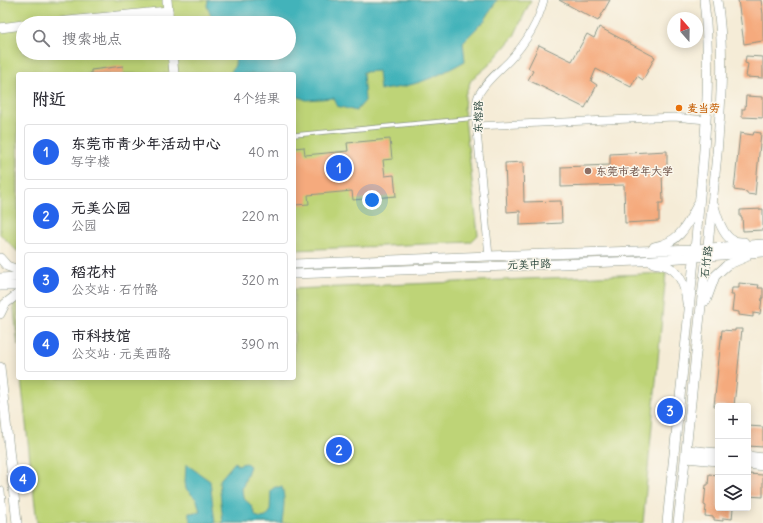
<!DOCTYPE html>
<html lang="zh">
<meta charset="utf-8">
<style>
body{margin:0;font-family:Delius,"LXGW WenKai TC",sans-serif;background:#f2f2f3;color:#2b2b33}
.controls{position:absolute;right:12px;bottom:12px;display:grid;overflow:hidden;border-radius:4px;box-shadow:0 2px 10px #0003}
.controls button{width:36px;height:36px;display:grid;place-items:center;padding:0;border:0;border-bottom:1px solid #e1e1e2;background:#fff;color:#2b2b33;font:20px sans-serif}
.compass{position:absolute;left:667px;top:12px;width:36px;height:36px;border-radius:50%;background:#fff;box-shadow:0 2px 10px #0003;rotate:340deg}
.you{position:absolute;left:372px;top:200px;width:14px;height:14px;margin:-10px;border:3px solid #fff;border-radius:50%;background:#1a73e8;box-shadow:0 0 0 6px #1a73e833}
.badge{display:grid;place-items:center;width:26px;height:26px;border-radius:50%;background:#2563eb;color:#fff;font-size:13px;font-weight:700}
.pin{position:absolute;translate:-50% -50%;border:2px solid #fff;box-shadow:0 1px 4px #0006}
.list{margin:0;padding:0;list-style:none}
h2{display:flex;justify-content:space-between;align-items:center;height:52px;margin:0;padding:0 16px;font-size:17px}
h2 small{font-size:13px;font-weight:400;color:#7c7c81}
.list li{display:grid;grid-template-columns:26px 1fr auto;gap:12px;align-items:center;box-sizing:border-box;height:56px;margin:0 8px 8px;padding:0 8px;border:1px solid #e1e1e2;border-radius:4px}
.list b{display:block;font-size:15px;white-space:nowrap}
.list p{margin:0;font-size:13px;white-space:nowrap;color:#7c7c81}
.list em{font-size:13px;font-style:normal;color:#7c7c81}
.icon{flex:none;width:22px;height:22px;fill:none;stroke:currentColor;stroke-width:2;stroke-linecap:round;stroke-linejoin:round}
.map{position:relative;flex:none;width:763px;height:523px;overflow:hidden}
.search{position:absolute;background:#fff;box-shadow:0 2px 10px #0003;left:16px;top:16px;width:280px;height:44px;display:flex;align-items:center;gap:10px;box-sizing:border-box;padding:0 14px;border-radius:22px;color:#7c7c81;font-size:15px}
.panel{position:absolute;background:#fff;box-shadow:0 2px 10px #0003;left:16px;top:72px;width:280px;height:308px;border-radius:4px}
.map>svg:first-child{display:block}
.green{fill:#bed477;stroke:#6e8856;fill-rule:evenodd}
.water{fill:#42b3ba;stroke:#307877}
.building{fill:#f5aa7d}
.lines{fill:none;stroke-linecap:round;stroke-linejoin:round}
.lane-casing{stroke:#8a9486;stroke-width:5}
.street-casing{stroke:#8a9486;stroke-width:8}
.secondary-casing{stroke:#8a9486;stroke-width:10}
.lane{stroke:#fff;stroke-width:3.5}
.street{stroke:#fff;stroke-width:7}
.secondary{stroke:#fff;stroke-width:9}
.food-dot{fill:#e8710a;stroke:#fbf7ec;stroke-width:1.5}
.education-dot{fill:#8d6e63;stroke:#fbf7ec;stroke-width:1.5}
.labels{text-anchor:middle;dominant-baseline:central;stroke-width:3;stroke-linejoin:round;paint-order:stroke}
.food-label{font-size:11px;font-weight:bold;fill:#c56008;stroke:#fbf7ec;text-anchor:start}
.street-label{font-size:11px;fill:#1f3d34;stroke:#fbf7ec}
.education-label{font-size:11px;font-weight:bold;fill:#785e54;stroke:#fbf7ec;text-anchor:start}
</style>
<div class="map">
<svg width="763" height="523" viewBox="0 0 763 523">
<rect width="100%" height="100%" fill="#fbf7ec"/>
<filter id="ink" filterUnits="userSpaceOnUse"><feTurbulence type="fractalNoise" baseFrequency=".025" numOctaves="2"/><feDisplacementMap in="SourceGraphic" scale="8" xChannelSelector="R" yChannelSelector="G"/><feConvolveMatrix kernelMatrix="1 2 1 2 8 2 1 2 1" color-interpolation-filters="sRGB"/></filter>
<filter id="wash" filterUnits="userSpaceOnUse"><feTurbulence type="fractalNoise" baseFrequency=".012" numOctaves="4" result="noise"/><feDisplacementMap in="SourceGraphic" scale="16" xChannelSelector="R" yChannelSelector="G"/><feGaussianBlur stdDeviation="0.9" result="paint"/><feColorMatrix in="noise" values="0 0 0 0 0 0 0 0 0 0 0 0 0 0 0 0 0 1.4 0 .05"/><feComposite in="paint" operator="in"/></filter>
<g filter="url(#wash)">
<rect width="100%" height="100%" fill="#f5ecd7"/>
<g class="green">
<path d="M0 0H531L514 36 489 65 471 80 465 95 464 110 478 235 471 242 294 250V74H18V252L0 234ZM23 23H289V53H23Z"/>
<polygon points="666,273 643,523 37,523 21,378 294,378 294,289"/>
<polygon points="13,300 18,300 18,346"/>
</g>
<g class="water">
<path d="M208 0H497L485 20 463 42 465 61C437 77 414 87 380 90L378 71 363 72 365 101 356 111 337 106 334 98 306 100 294 95V74H230L235 65 236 53H289V23H220L211 16 207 6Z"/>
<path d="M235 462 237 465 246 463 250 466 242 489 243 498 251 505 256 516 261 518 266 517 270 512 271 490 275 487H282C286 500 283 510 282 523H223L219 481Z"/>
<path d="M186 464 210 481 215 523H192C190 520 188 516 189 513L200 512 197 500 186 489 185 482Z"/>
</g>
<g id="blocks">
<g class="building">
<polygon points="559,0 610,0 598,21"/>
<polygon points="738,0 761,0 763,14 763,41 744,44"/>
<polygon points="599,27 655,57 643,80 637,76 631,87 596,69 591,81 597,85 585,108 528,80 533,71 528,68 539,45 572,61 587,34 594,38"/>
<polygon points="746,56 763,57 763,78 746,77 748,64 745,63"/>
<polygon points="123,66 124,74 91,74 91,70"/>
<polygon points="746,96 763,97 763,118 742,117 742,109 745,109"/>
<polygon points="754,132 761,133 755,195 747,194 747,192 734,190 740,133 753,135"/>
<polygon points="390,139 392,159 383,160 385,176 394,175 396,196 353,200 352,191 308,195 309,204 294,205 294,148 304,147 305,155 348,151 347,143"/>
<polygon points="667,151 667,171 662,171 663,203 659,203 659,221 625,223 624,185 561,187 561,167 610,165 610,154"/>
<polygon points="523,162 524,202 561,201 562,223 520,225 520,211 507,212 505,163"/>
<polygon points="763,209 763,230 743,231 742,217 740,217 740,210"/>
<polygon points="739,283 759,285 758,288 763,288 763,298 762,298 760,314 753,313 753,317 739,315 739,312 732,311 734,295 731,295 732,288 739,288"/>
<polygon points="735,329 742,329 734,406 714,406 722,330 735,331"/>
<polygon points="748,426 763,427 763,447 748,446"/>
<polygon points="709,474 718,475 718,508 733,508 732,519 723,518 723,521 714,520 714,517 705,516 706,506 704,505 706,485 708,485"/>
<polygon points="748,474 763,475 763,497 748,496"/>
</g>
</g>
</g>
<g filter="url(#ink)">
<use href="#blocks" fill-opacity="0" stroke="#8a9486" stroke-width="1"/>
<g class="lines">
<g class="lane-casing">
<polyline id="lane" points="294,135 476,118"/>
</g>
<g class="street-casing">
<g id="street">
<polyline points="477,126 674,117 706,120"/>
<path d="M489 256 476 121C476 113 475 104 478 96 484 83 499 71 509 61 525 44 538 23 544 0"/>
</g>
</g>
<g class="secondary-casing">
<g id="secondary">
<polyline points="167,0 169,23"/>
<polyline points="48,23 168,11"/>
<polyline points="0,28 23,25"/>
<polyline points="172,53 174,74"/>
<path d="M714 206C717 217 723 237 734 241 737 242 741 242 744 242"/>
<path d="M654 247C680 242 686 227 697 206"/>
<polyline points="0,258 7,266 18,270"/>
<path d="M653 263C657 264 664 264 669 267 681 273 686 290 687 303"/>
<polyline points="294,264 489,256 696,249 763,244"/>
<polyline points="294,274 639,261 763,252"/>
<polyline points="0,278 18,277"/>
<polyline points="0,286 18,286"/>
<polyline points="706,301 715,276 727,265 746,257"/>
<polyline points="0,314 5,304 18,294"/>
<polyline points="0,367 17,523"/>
<polyline points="687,450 718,453"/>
<polyline points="748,456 763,458"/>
<polyline points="686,458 718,461"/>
<polyline points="748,464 763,466"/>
<polyline points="0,491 3,523"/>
<path d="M667 523C677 421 689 319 698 217 705 145 712 72 704 0"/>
<path d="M678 523C688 439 695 355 705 271 710 232 713 193 717 154 721 103 725 50 717 0"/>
</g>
</g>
<use href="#lane" class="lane"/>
<use href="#street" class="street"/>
<use href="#secondary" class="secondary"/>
</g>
</g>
<circle class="food-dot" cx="679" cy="108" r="4"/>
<circle class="education-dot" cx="588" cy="171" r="4"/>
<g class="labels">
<g class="food-label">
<text x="687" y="108">麦当劳</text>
</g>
<g class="street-label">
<text transform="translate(478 117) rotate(-89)">东榕路</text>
<text transform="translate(706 262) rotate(-83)">石竹路</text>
<text transform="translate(529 264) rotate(-2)">元美中路</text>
</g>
<g class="education-label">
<text x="596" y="171">东莞市老年大学</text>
</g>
</g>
</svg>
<div class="controls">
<button>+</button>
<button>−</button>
<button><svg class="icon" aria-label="layers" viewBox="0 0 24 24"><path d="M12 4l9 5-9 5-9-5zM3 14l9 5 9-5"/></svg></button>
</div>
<svg class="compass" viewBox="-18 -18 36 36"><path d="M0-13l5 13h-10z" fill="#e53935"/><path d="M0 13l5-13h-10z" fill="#7c7c81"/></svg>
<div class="you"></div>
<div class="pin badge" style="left:339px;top:168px">1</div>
<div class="pin badge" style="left:339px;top:450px">2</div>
<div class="pin badge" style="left:670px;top:411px">3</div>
<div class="pin badge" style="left:23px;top:479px">4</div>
<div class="search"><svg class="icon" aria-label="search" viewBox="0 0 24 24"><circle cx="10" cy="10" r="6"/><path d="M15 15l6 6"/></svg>搜索地点</div>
<section class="panel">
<h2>附近<small>4个结果</small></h2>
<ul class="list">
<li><span class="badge">1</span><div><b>东莞市青少年活动中心</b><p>写字楼</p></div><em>40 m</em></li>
<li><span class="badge">2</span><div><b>元美公园</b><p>公园</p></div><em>220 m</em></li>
<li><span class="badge">3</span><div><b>稻花村</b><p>公交站 · 石竹路</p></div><em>320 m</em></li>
<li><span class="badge">4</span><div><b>市科技馆</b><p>公交站 · 元美西路</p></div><em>390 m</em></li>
</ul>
</section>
</div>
